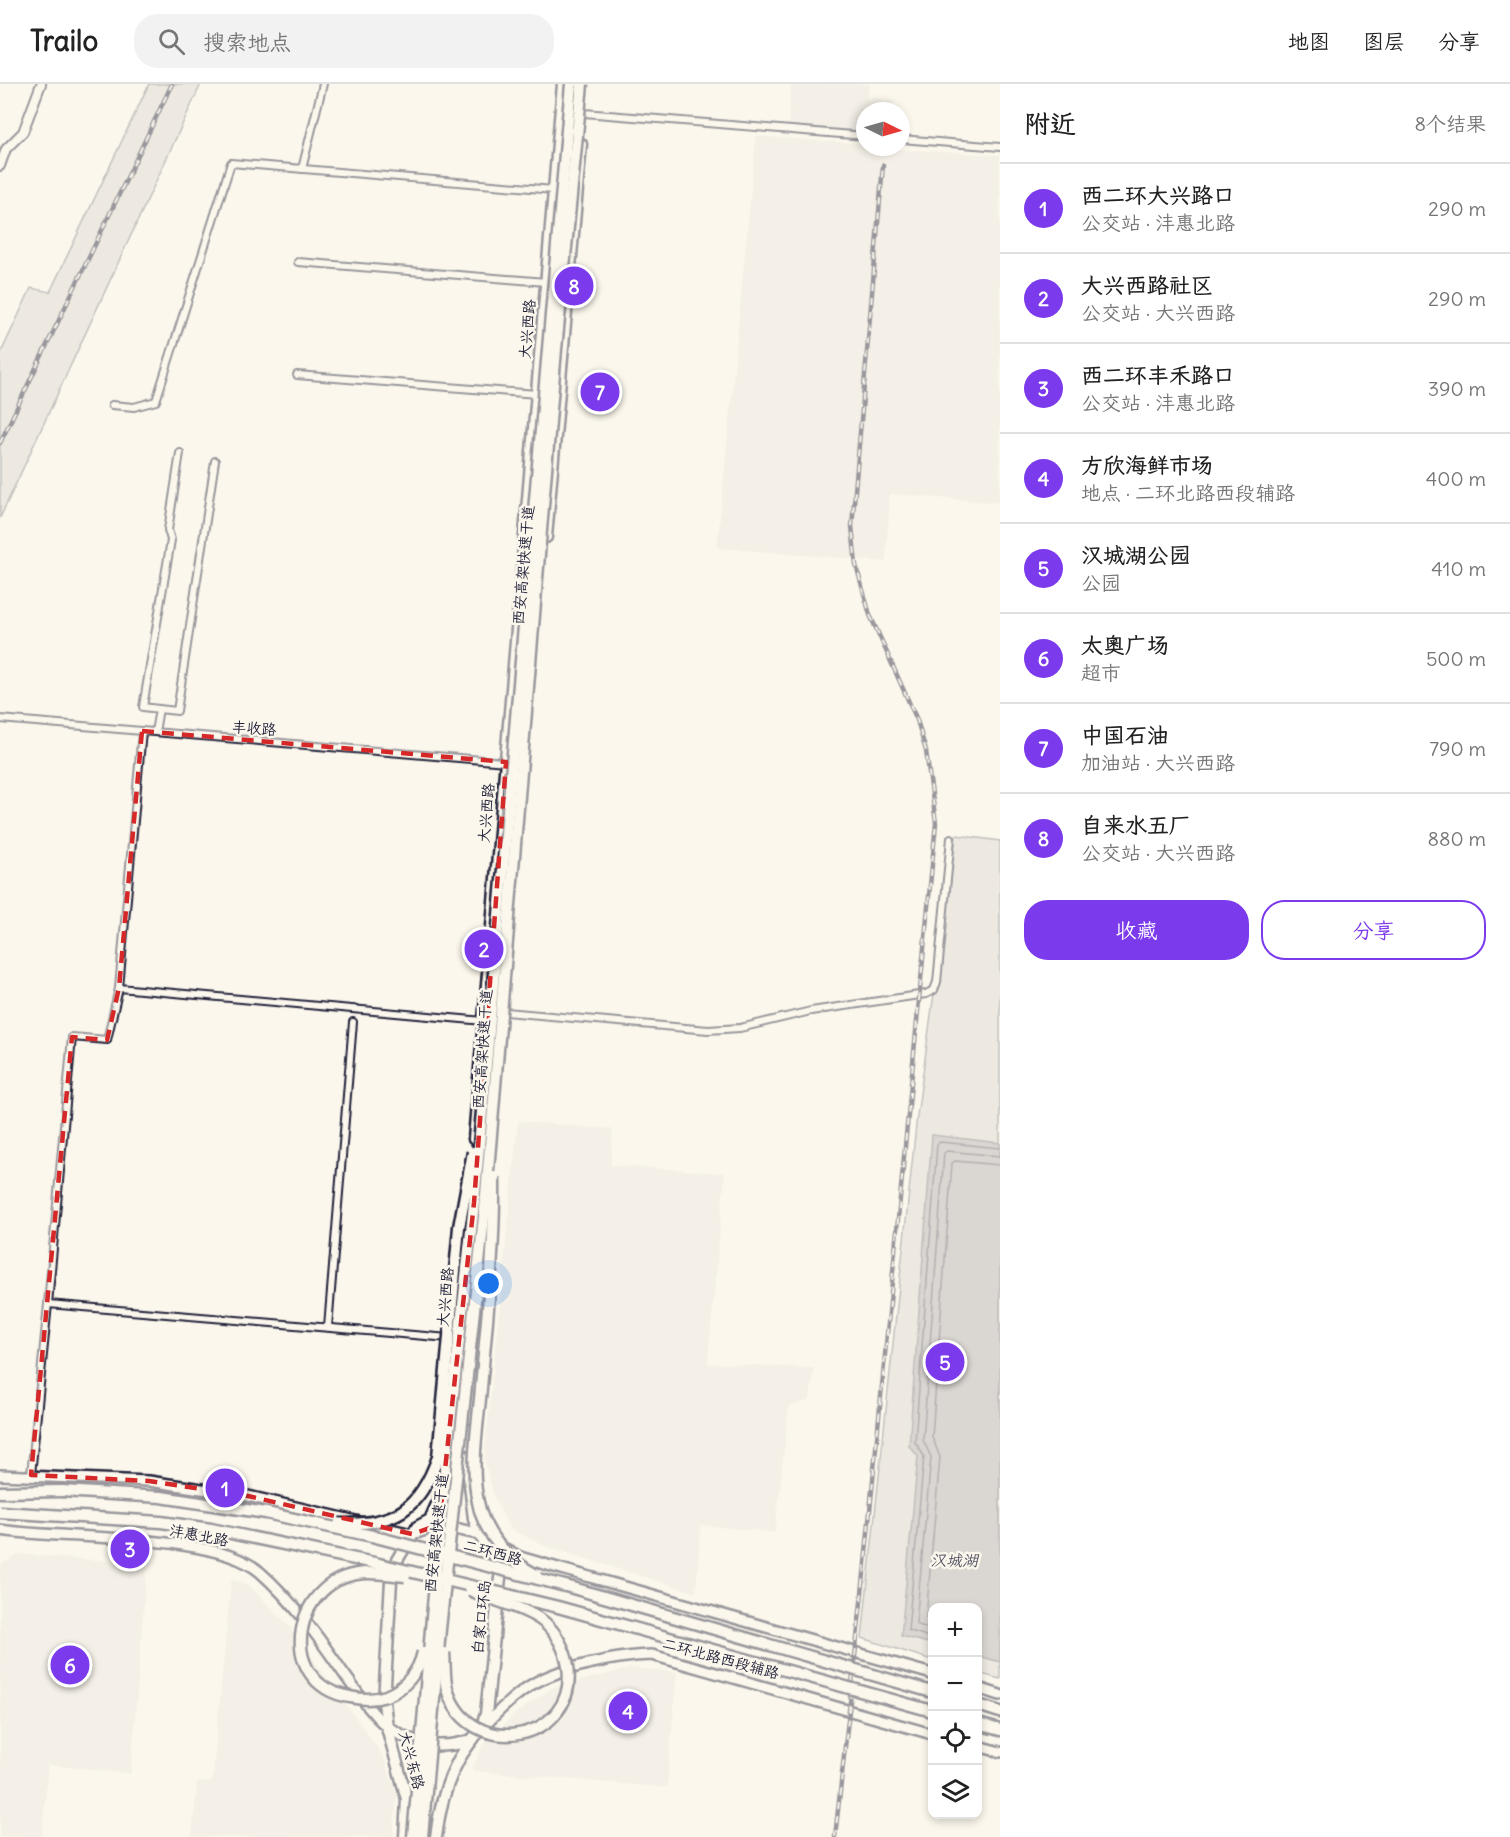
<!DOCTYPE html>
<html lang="zh">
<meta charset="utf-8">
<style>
body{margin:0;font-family:Delius,"LXGW WenKai TC",sans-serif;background:#f2f2f2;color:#222}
.controls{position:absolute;right:18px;bottom:18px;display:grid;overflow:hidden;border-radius:12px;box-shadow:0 3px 9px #0003}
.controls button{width:54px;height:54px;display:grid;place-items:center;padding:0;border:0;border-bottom:2px solid #e0e0e0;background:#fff;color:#222;font:30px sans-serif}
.compass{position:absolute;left:856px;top:18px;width:54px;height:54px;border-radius:50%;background:#fff;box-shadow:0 3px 9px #0003;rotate:95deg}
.you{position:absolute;left:489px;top:1200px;width:21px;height:21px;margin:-15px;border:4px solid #fff;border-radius:50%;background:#1a73e8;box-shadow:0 0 0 9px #1a73e833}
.badge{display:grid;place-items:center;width:39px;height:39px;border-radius:50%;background:#7c3aed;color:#fff;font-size:20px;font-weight:700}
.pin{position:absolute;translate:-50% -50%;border:3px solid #fff;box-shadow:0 2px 6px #0006}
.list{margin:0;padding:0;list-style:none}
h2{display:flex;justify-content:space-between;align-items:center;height:78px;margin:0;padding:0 24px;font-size:26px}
h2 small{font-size:20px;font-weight:400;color:#767676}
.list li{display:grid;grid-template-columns:39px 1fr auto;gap:18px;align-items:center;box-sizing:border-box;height:90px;padding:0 24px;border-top:2px solid #e0e0e0}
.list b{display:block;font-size:22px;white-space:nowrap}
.list p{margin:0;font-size:20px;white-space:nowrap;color:#767676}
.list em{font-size:20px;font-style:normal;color:#767676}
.actions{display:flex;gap:12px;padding:18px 24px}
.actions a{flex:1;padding:14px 0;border:2px solid #7c3aed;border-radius:24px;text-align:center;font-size:21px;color:#7c3aed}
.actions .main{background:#7c3aed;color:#fff}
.icon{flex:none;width:33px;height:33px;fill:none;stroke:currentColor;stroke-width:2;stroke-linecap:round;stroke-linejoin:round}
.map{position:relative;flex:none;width:1000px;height:1753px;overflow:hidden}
header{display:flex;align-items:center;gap:36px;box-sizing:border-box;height:84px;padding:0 30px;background:#fff;border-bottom:2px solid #e0e0e0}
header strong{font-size:28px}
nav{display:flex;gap:33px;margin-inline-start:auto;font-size:21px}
.search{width:420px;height:54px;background:#f2f2f2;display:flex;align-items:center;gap:15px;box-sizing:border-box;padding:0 21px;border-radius:24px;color:#767676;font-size:22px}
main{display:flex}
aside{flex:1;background:#fff}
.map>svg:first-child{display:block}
.built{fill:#ebe7df}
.green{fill:#dbd8d3;stroke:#7e7d87;stroke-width:1.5}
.water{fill:#b1aeb0;stroke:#787681;stroke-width:1.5}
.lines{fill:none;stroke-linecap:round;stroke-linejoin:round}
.shore{stroke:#5b5a6a;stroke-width:1.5}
.minor-casing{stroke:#22223b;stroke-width:10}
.tertiary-casing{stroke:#22223b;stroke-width:12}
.secondary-casing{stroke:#22223b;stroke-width:14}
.primary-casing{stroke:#22223b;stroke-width:15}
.trunk-casing{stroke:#22223b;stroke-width:15}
.minor{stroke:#fbf7ec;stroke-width:6}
.tertiary{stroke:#fbf7ec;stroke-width:8}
.secondary{stroke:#fbf7ec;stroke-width:9}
.primary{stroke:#fbf7ec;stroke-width:10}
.trunk{stroke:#fbf7ec;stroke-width:10}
.rail-casing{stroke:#22223b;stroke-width:4.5}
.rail{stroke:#fbf7ec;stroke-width:2;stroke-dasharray:7;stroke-linecap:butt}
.trunk-bridge-casing{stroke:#22223b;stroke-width:15;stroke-linecap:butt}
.trunk-bridge{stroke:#fbf7ec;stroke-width:10}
.marked{fill:none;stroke:#d62828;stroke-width:4.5;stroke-dasharray:12 8;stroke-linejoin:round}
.labels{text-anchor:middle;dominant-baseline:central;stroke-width:5;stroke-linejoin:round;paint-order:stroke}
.street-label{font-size:15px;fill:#22223b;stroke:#fbf7ec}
.water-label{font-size:16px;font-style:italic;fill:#545364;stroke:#fbf7ec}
</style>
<header>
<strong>Trailo</strong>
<div class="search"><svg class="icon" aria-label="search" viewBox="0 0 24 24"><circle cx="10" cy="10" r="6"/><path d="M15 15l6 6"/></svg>搜索地点</div>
<nav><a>地图</a><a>图层</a><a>分享</a></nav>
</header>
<main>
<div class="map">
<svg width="1000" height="1753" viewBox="0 0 1000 1753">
<rect width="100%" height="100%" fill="#fbf7ec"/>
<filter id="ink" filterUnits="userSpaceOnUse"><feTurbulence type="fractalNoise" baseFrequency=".0167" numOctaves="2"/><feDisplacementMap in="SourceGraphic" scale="12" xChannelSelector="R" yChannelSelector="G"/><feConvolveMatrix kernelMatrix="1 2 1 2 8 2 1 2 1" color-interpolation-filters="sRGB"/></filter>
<g filter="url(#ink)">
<g class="built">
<polygon points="791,0 870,0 867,14 894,17 893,27 865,27 865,48 788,41"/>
<polygon points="756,52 865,60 865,63 1000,71 1000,419 890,410 886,478 717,464"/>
<polygon points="518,1037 613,1045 611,1081 725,1089 708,1279 814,1284 810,1316 789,1323 775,1449 701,1441 696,1509 547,1463 510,1445 495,1416 484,1376"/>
<polygon points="19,1470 147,1480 131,1690 48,1681 42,1753 0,1753 0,1481"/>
<polygon points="231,1495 249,1501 289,1542 383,1671 397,1711 393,1753 192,1753 197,1698 212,1698"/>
<polygon points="630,1584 677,1588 667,1704 471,1687 483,1661 516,1629 552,1604"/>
</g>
<g class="green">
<polygon points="149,0 201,0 0,434 0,271 31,204 50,208"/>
<polygon points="956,751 1000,757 1000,1595 978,1589 978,1524 932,1524 932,1576 862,1554 917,1032"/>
</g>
<polygon class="water" points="932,1051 1000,1059 1000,1578 978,1572 978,1524 932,1524 932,1560 901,1552 918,1372 909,1362"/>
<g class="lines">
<g class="shore">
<polyline points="932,1537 926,1533 940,1373 932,1353 952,1079 955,1077 1000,1081"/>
<polyline points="932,1546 916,1540 931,1373 923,1356 944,1069 947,1067 1000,1072"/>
<polyline points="932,1554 908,1546 924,1372 915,1358 937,1061 940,1058 1000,1064"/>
</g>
<g class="minor-casing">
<g id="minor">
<polyline points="584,29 865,52"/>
<polyline points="901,55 1000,63"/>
<polyline points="302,85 323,0"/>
<polyline points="298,178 546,198"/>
<polyline points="297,291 537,310"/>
<polyline points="112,321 134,323 156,317 231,79 554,106"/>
<polyline points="159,625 177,627 215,377"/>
<polyline points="0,635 506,678"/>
<polyline points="142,647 119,904 484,937"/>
<polyline points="155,648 159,625 143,623 171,456 168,446 180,369"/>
<polyline points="506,928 708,946 740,944 811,927 926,910 934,906 937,898 951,754"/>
<polyline points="48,1220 72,953 107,956 119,904"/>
<polyline points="328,1243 353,938"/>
<polyline points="31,1391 48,1220 449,1254"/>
</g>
</g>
<g class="tertiary-casing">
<polyline id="tertiary" points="0,82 6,65 23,48 41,0"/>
</g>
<g class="secondary-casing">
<g id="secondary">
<polyline points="0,1391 149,1397 248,1412 412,1450"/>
<path d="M0 1446C63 1456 215 1448 260 1488 292 1516 320 1555 344 1590 358 1609 369 1627 387 1643"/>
<polyline points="506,1465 520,1473 551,1482 932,1590"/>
<polyline points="978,1604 1000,1611"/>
<path d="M482 1645C497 1628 512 1613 531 1601 561 1583 617 1572 652 1571L932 1650"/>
<polyline points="978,1662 1000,1668"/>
</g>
</g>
<g class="primary-casing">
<g id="primary">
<polyline points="546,453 581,60"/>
<polyline points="474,1055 563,0"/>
<polyline points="466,1148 469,1109"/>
<polyline points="473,1335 485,1169"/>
<polyline points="418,1448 440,1441 479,1450"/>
<path d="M387 1643C416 1661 439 1667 472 1656"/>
<polyline points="405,1753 407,1715 387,1643 384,1618 391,1497 397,1476 417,1443 430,1436 441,1411"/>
<path d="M436 1753C439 1727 445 1701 458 1677 467 1660 481 1649 486 1630L501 1484 479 1450 474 1435 469 1392 470 1372"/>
</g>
</g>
<g class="trunk-casing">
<g id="trunk">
<polyline points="0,1408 62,1407"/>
<polyline points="978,1621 1000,1628"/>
<polyline points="978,1640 1000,1646"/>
</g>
</g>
<use href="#minor" class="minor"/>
<use href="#tertiary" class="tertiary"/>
<use href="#secondary" class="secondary"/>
<use href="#primary" class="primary"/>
<use href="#trunk" class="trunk"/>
<g class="rail-casing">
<g id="rail">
<polyline points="0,359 172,0"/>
<polyline points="835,1753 863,1500 936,739 926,667 917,636 870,531 856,481 852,442 883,81"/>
</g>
</g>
<use href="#rail" class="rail"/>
<g class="trunk-bridge-casing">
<g id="trunk-bridge">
<path d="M494 1093C495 1164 487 1234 481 1304 478 1341 470 1382 478 1418 484 1450 508 1476 536 1491"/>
<polyline points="62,1407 161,1413 266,1429 372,1452 573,1504 932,1608"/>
<polyline points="0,1428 161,1438 211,1445 379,1480 558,1523 932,1627"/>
<path d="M339 1440C394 1441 419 1427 438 1373L459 1143 473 1068"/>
<path d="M405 1492C393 1491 381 1489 369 1489 292 1489 273 1601 350 1613 363 1616 374 1616 386 1612 405 1605 419 1587 423 1568"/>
<path d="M444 1569C445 1580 444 1594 447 1605 469 1679 579 1658 568 1582 565 1566 557 1550 545 1539 528 1524 491 1516 470 1506"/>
<polyline points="413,1753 445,1384 474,1119 571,0"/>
<polyline points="422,1753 440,1545 485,1123 556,265 582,0"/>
</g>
</g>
<use href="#trunk-bridge" class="trunk-bridge"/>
</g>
</g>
<path d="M0 0H1000V1753H0ZM142 647 506 678 474 1119 439 1441 412 1450 248 1412 149 1397 31 1391 72 953 107 956 119 904Z" fill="#fbf7ec" fill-opacity=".55" fill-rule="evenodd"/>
<path class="marked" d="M142 647 506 678 474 1119 439 1441 412 1450 248 1412 149 1397 31 1391 72 953 107 956 119 904Z"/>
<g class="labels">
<g class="street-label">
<text transform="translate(527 245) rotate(-85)">大兴西路</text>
<text transform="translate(523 481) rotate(-85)">西安高架快速干道</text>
<text transform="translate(254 644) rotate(4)">丰收路</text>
<text transform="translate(486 729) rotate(-85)">大兴西路</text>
<text transform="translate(482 965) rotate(-86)">西安高架快速干道</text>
<text transform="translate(445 1213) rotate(-85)">大兴西路</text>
<text transform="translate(436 1449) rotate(-84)">西安高架快速干道</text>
<text transform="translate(199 1451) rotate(11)">沣惠北路</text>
<text transform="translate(493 1468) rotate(15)">二环西路</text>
<text transform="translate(481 1533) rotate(-84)">白家口环岛</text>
<text transform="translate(721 1574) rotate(15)">二环北路西段辅路</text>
<text transform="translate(412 1676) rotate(75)">大兴东路</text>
</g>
<g class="water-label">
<text x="954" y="1476">汉城湖</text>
</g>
</g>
</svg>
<div class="controls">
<button>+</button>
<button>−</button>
<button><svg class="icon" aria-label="locate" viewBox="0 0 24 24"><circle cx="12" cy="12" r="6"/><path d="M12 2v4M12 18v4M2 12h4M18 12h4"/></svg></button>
<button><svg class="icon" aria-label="layers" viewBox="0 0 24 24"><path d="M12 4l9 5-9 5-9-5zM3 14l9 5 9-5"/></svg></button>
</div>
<svg class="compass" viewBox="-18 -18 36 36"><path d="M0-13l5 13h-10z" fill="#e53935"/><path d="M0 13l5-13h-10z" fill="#767676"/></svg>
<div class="you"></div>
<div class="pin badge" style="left:225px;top:1404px">1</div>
<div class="pin badge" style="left:484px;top:865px">2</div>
<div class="pin badge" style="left:130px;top:1465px">3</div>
<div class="pin badge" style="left:628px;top:1627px">4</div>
<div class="pin badge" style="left:945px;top:1278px">5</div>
<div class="pin badge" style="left:70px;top:1581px">6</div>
<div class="pin badge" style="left:600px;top:308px">7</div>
<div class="pin badge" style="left:574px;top:202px">8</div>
</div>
<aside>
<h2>附近<small>8个结果</small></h2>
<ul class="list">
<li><span class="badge">1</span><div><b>西二环大兴路口</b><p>公交站 · 沣惠北路</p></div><em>290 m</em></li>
<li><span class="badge">2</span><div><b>大兴西路社区</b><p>公交站 · 大兴西路</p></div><em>290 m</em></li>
<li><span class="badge">3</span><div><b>西二环丰禾路口</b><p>公交站 · 沣惠北路</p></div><em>390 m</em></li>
<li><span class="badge">4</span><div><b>方欣海鲜市场</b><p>地点 · 二环北路西段辅路</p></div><em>400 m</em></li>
<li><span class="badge">5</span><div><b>汉城湖公园</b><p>公园</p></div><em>410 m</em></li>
<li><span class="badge">6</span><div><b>太奥广场</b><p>超市</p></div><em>500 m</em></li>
<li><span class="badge">7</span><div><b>中国石油</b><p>加油站 · 大兴西路</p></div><em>790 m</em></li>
<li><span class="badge">8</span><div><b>自来水五厂</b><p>公交站 · 大兴西路</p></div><em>880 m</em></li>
</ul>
<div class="actions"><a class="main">收藏</a><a>分享</a></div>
</aside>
</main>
